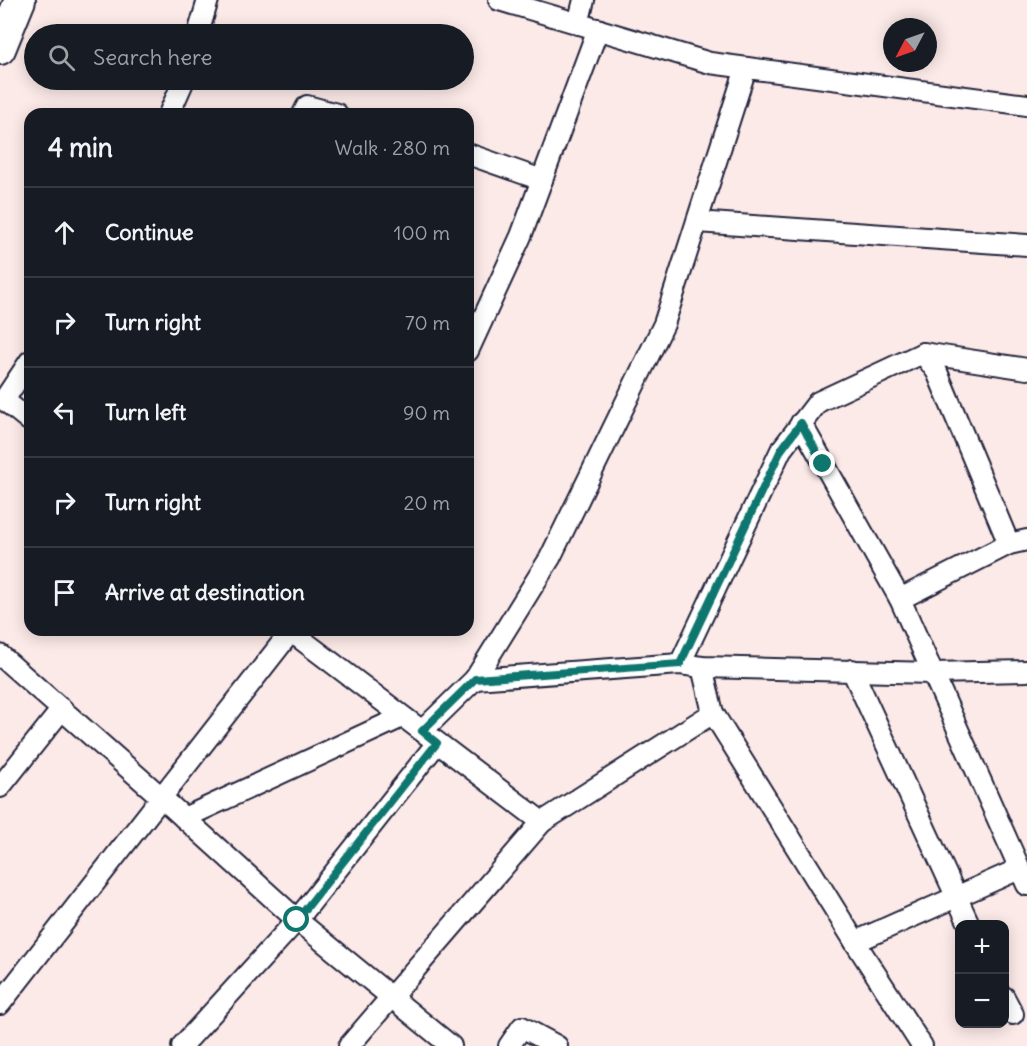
<!DOCTYPE html>
<meta charset="utf-8">
<style>
body{margin:0;font-family:Delius,sans-serif;background:#242831;color:#f1f3f6}
.controls{position:absolute;right:18px;bottom:18px;display:grid;overflow:hidden;border-radius:12px;box-shadow:0 3px 15px #0003}
.controls button{width:54px;height:54px;display:grid;place-items:center;padding:0;border:0;border-bottom:2px solid #363941;background:#171b24;color:#f1f3f6;font:30px sans-serif}
.compass{position:absolute;left:883px;top:18px;width:54px;height:54px;border-radius:50%;background:#171b24;box-shadow:0 3px 15px #0003;rotate:229deg}
.stop{position:absolute;width:18px;height:18px;margin:-14px;border:4px solid #0f766e;border-radius:50%;background:#fff}
.stop.end{background:#0f766e;border-color:#fff;box-shadow:0 2px 6px #0008}
.list{margin:0;padding:0;list-style:none}
h2{display:flex;justify-content:space-between;align-items:center;height:78px;margin:0;padding:0 24px;font-size:26px}
h2 small{font-size:20px;font-weight:400;color:#9ea1a6}
.list li{display:grid;grid-template-columns:39px 1fr auto;gap:18px;align-items:center;box-sizing:border-box;height:90px;padding:0 24px;border-top:2px solid #363941}
.list b{display:block;font-size:22px;white-space:nowrap}
.list em{font-size:20px;font-style:normal;color:#9ea1a6}
.icon{flex:none;width:33px;height:33px;fill:none;stroke:currentColor;stroke-width:2;stroke-linecap:round;stroke-linejoin:round}
.map{position:relative;flex:none;width:1027px;height:1046px;overflow:hidden}
.search{position:absolute;background:#171b24;box-shadow:0 3px 15px #0003;left:24px;top:24px;width:450px;height:66px;display:flex;align-items:center;gap:15px;box-sizing:border-box;padding:0 21px;border-radius:33px;color:#9ea1a6;font-size:22px}
.panel{position:absolute;background:#171b24;box-shadow:0 3px 15px #0003;left:24px;top:108px;width:450px;height:528px;border-radius:18px}
.map>svg:first-child{display:block}
.lines{fill:none;stroke-linecap:round;stroke-linejoin:round}
.minor-casing{stroke:#22223b;stroke-width:24}
.primary-casing{stroke:#22223b;stroke-width:34}
.minor{stroke:#fff;stroke-width:20}
.primary{stroke:#fff;stroke-width:30}
.route{stroke:#0f766e;stroke-width:8}
</style>
<div class="map">
<svg width="1027" height="1046" viewBox="0 0 1027 1046">
<rect width="100%" height="100%" fill="#fceae8"/>
<filter id="ink" filterUnits="userSpaceOnUse"><feTurbulence type="fractalNoise" baseFrequency=".0167" numOctaves="2"/><feDisplacementMap in="SourceGraphic" scale="12" xChannelSelector="R" yChannelSelector="G"/><feConvolveMatrix kernelMatrix="1 2 1 2 8 2 1 2 1" color-interpolation-filters="sRGB"/></filter>
<g filter="url(#ink)">
<g class="lines">
<g class="minor-casing">
<g id="minor">
<polyline points="499,0 710,63 1027,105"/>
<polyline points="578,24 584,0"/>
<polyline points="198,34 208,0"/>
<polyline points="169,114 184,80"/>
<polyline points="303,114 307,106 337,114"/>
<polyline points="468,154 542,180"/>
<polyline points="697,222 1027,245"/>
<polyline points="468,351 521,236 598,29"/>
<polyline points="923,353 937,372 1009,544"/>
<polyline points="30,361 4,400 30,421"/>
<polyline points="801,423 900,599 1027,885"/>
<polyline points="900,599 1009,544 1027,540"/>
<polyline points="289,630 542,822 349,1046"/>
<polyline points="0,655 161,797 297,920 451,1046"/>
<polyline points="680,664 781,450 818,402 923,353 1027,369"/>
<polyline points="852,670 969,924"/>
<polyline points="475,679 550,558 664,324 746,68"/>
<polyline points="713,713 855,942 922,1046"/>
<polyline points="422,731 475,679 680,664 702,667 932,673 1027,671"/>
<polyline points="0,787 62,709"/>
<polyline points="184,818 402,717"/>
<polyline points="542,822 713,713 702,667"/>
<polyline points="855,942 1019,869"/>
<polyline points="1004,997 1013,1014"/>
<polyline points="0,1004 292,630"/>
<polyline points="182,1046 297,920 437,743"/>
<polyline points="509,1046 522,1027 557,1046"/>
</g>
</g>
<g class="primary-casing">
<polyline id="primary" points="0,49 20,0"/>
</g>
<use href="#minor" class="minor"/>
<use href="#primary" class="primary"/>
</g>
</g>
<g class="lines" filter="url(#ink)">
<polyline class="route" points="297,920 437,743 422,731 475,679 680,664 781,450 801,423 823,464"/>
</g>
</svg>
<div class="controls">
<button>+</button>
<button>−</button>
</div>
<svg class="compass" viewBox="-18 -18 36 36"><path d="M0-13l5 13h-10z" fill="#e53935"/><path d="M0 13l5-13h-10z" fill="#9ea1a6"/></svg>
<div class="stop" style="left:297px;top:920px"></div>
<div class="stop end" style="left:823px;top:464px"></div>
<div class="search"><svg class="icon" aria-label="search" viewBox="0 0 24 24"><circle cx="10" cy="10" r="6"/><path d="M15 15l6 6"/></svg>Search here</div>
<section class="panel">
<h2>4 min<small>Walk · 280 m</small></h2>
<ul class="list">
<li><svg class="icon" aria-label="ahead" viewBox="0 0 24 24"><path d="M12 20V5M6 11l6-6 6 6"/></svg><div><b>Continue</b></div><em>100 m</em></li>
<li><svg class="icon" aria-label="right" viewBox="0 0 24 24"><path d="M7 20v-9h11M14 6l5 5-5 5"/></svg><div><b>Turn right</b></div><em>70 m</em></li>
<li><svg class="icon" aria-label="left" viewBox="0 0 24 24"><path d="M17 20v-9H6M10 6l-5 5 5 5"/></svg><div><b>Turn left</b></div><em>90 m</em></li>
<li><svg class="icon" aria-label="right" viewBox="0 0 24 24"><path d="M7 20v-9h11M14 6l5 5-5 5"/></svg><div><b>Turn right</b></div><em>20 m</em></li>
<li><svg class="icon" aria-label="arrive" viewBox="0 0 24 24"><path d="M6 21V4h12l-3 4 3 4H6"/></svg><div><b>Arrive at destination</b></div></li>
</ul>
</section>
</div>
